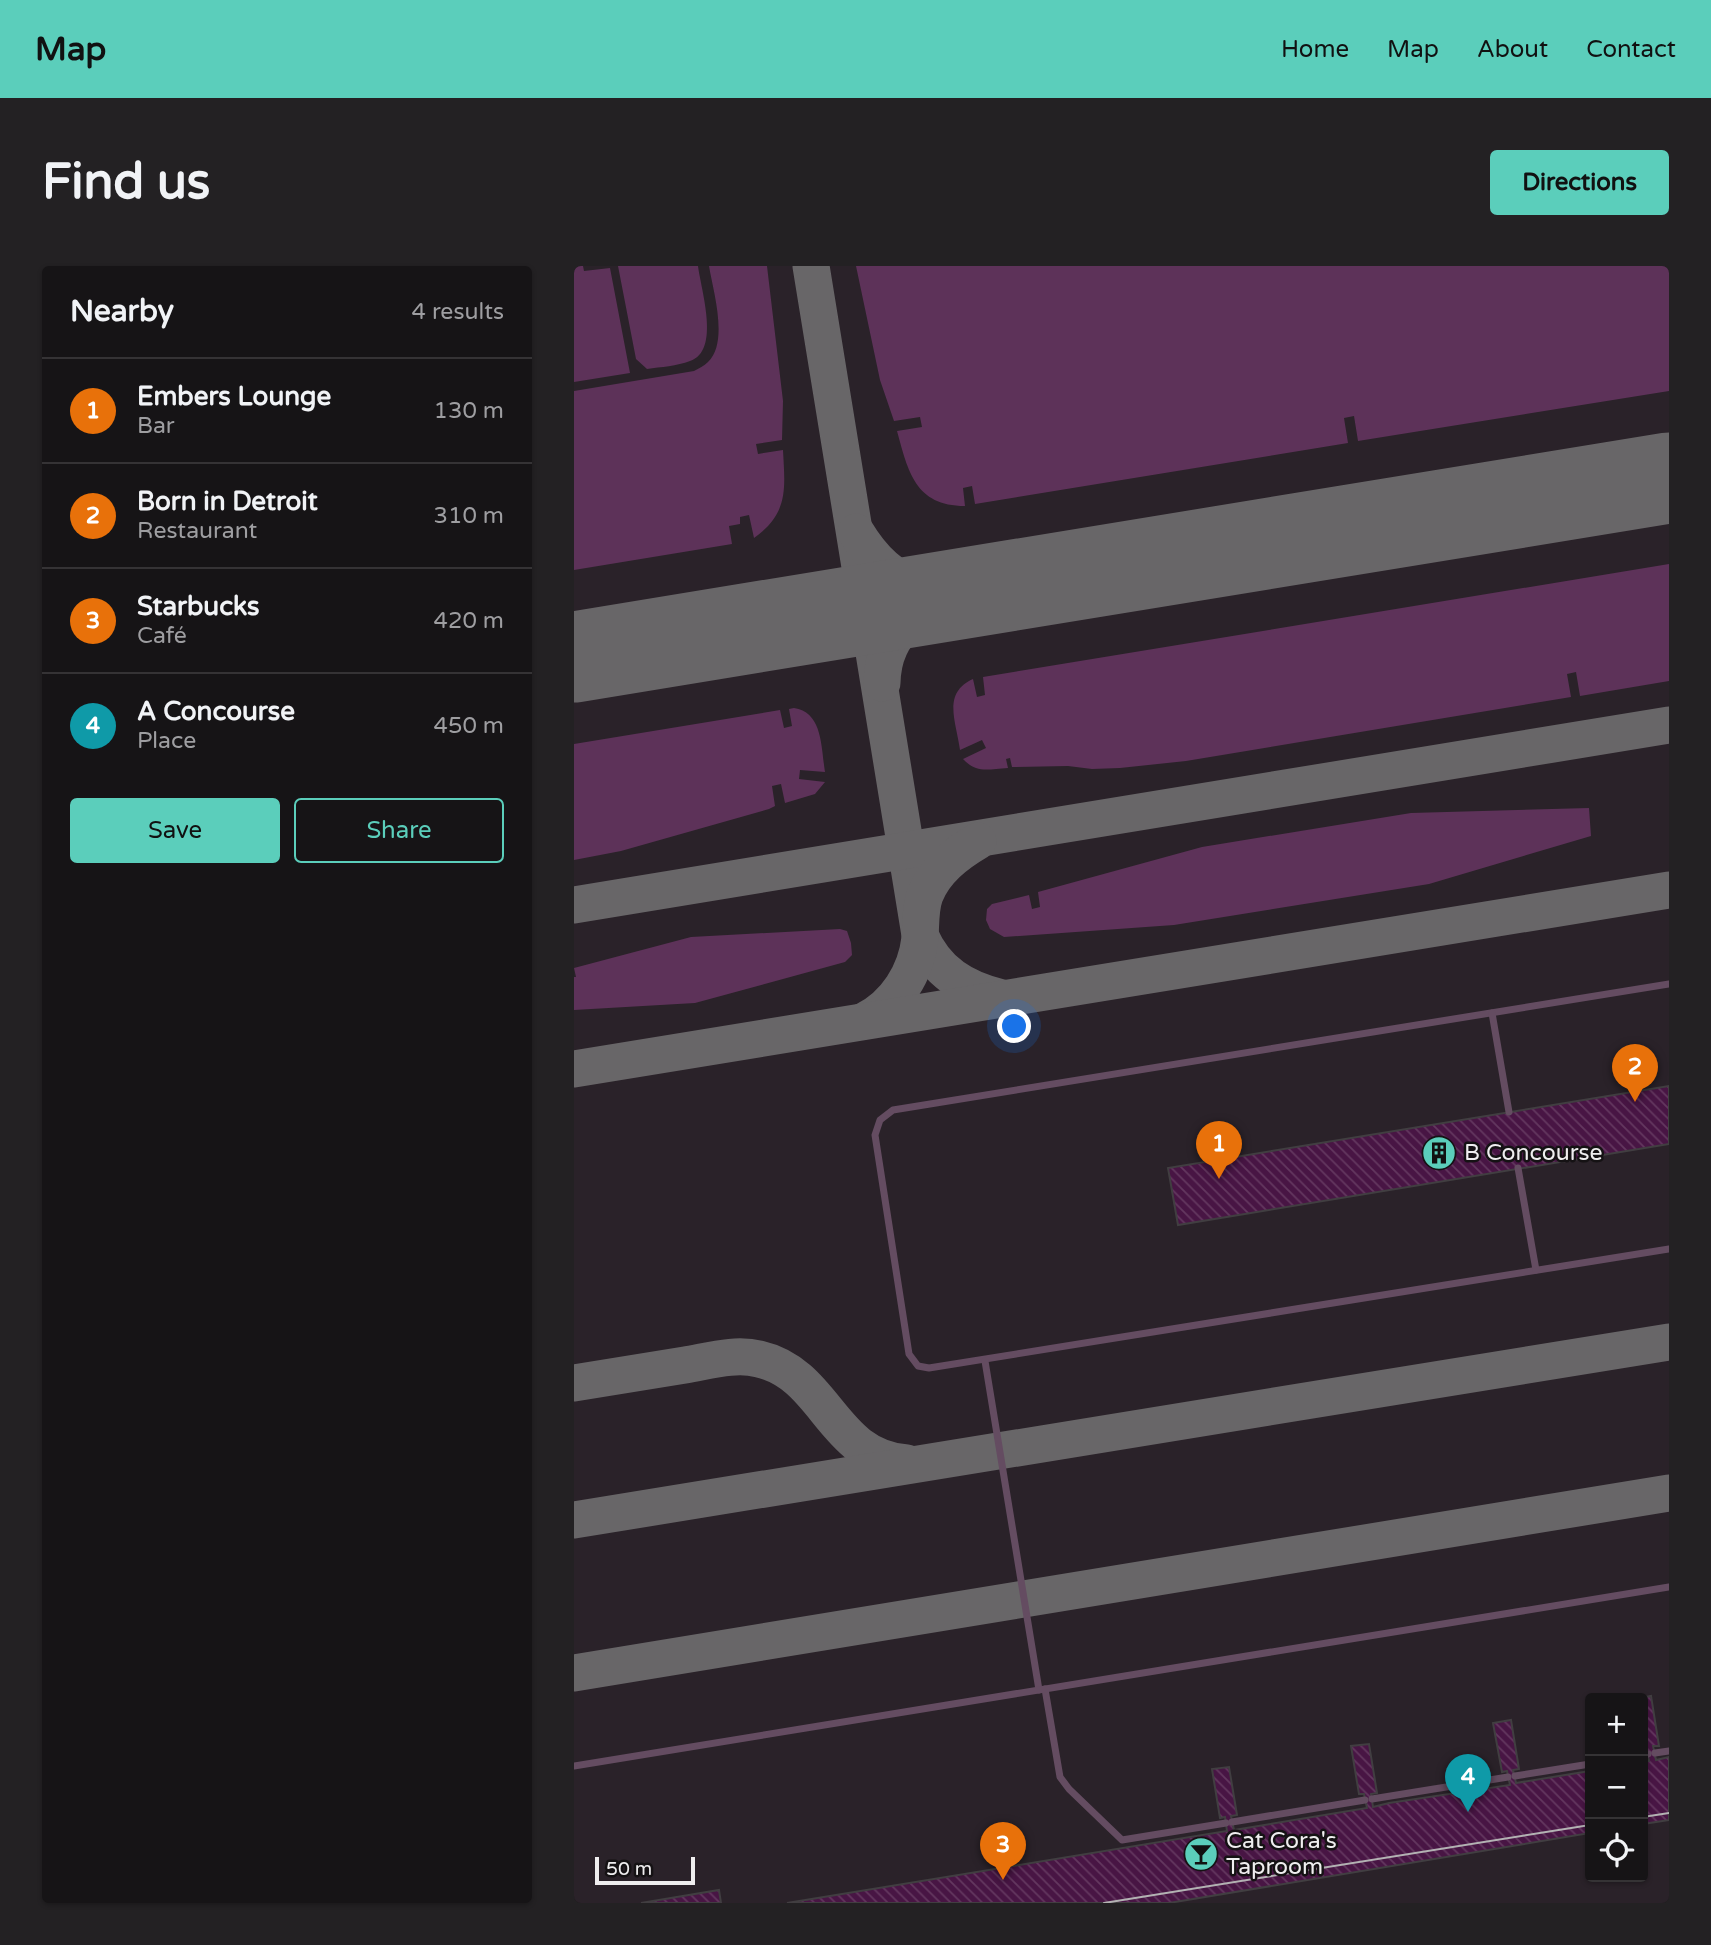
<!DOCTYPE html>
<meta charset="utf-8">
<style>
body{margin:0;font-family:"Varela Round",sans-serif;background:#232123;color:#f1f3f6}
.controls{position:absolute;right:21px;bottom:21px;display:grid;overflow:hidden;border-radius:7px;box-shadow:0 2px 5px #0004}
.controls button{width:63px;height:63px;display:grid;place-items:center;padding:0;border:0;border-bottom:2px solid #353335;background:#161416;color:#f1f3f6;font:35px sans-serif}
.scale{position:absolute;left:21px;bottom:18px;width:100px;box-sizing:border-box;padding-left:7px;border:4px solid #efeeef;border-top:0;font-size:19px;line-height:24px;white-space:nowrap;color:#efeeef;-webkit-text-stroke:5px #151214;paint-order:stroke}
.you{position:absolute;left:441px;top:761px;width:24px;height:24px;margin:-18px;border:5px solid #fff;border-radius:50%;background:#1a73e8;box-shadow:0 0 0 10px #1a73e833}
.badge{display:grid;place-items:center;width:46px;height:46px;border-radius:50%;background:#5bcebb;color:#fff;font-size:23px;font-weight:700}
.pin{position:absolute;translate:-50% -58px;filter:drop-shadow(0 2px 4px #0008)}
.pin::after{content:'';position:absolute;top:37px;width:24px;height:21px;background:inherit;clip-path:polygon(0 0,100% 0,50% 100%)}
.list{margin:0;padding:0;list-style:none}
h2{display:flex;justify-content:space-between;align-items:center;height:91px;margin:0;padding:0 28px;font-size:30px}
h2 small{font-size:23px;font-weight:400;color:#9e9ea1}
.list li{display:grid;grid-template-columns:46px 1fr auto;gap:21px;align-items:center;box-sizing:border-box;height:105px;padding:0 28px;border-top:2px solid #353335}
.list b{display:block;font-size:26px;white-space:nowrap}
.list p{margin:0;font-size:23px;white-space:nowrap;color:#9e9ea1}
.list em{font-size:23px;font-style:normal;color:#9e9ea1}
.actions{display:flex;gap:14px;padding:21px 28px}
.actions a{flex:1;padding:16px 0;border:2px solid #5bcebb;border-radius:7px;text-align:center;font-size:24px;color:#5bcebb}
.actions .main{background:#5bcebb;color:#111}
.icon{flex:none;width:38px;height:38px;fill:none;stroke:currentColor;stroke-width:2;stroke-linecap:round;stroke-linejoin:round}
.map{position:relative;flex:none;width:1095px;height:1637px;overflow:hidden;border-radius:7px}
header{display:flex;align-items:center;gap:42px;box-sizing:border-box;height:98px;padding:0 35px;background:#5bcebb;color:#111}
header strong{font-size:33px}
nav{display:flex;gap:38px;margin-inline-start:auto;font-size:24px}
.intro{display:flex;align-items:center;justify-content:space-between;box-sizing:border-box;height:168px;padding:0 42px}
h1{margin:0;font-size:49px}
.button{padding:18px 32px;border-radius:7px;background:#5bcebb;color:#111;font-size:24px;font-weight:700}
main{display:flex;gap:42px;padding:0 42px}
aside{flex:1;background:#161416;border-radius:7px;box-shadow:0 2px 5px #0004}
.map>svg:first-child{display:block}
.built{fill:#2a2229;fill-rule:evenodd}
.green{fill:#5d3259}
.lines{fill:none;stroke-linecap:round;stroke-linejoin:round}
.taxiway{stroke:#686668;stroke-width:37}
.runway{stroke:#686668;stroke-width:91}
.building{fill:url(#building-back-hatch);stroke:#413e41;stroke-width:2}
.service{stroke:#644c61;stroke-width:7}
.tram{stroke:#b3b2b3;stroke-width:2}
.labels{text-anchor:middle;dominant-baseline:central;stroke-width:5;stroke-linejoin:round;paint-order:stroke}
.poi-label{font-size:23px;fill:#efeeef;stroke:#151214;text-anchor:start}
</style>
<header>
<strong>Map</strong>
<nav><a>Home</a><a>Map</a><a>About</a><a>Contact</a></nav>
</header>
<div class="intro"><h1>Find us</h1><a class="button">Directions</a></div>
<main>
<aside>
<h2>Nearby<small>4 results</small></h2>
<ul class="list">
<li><span class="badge" style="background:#e8710a">1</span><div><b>Embers Lounge</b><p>Bar</p></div><em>130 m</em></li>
<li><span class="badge" style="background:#e8710a">2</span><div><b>Born in Detroit</b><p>Restaurant</p></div><em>310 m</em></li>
<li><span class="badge" style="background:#e8710a">3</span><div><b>Starbucks</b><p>Café</p></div><em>420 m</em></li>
<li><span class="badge" style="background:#0f9aa8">4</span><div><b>A Concourse</b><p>Place</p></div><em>450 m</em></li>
</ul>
<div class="actions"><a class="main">Save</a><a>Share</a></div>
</aside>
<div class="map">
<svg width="1095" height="1637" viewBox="0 0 1095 1637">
<defs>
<pattern id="building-back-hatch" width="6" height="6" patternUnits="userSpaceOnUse" patternTransform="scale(1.75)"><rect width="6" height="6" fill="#481544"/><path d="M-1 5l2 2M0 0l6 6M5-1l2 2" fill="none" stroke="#63375f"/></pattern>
</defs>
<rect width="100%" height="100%" fill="#1e1b1e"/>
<path class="built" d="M0 0H1095V1637H0ZM1016 1432H1069V1611H1016Z"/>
<g class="green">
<polygon points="0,0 9,0 10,5 36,2 56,107 0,116"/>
<path d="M44 0H124C127 24 147 85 116 95 103 100 87 101 73 103L62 93Z"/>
<path d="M135 0H193L209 135 208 174 182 178 184 188 209 184C211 223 215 247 180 272L175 249 166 251V258L155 260 158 278 0 304V125L120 105C125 102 130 100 134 96 155 76 139 25 135 0Z"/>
<path d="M282 0H1095V125L784 175 780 150 770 152 774 177 401 238 398 220 389 222 391 240C341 240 334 205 323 165L348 161 346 151 320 155 306 114Z"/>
<path d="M1095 298V415L1006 430 1002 406 993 408 997 431 612 495 546 502 518 503 494 500 438 501 436 492 432 493 434 502C414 503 403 508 389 493L412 482 408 474 386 484C382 455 368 427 399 413L403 431 411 429 409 411Z"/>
<path d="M220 442C249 446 247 482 251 506L226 504 225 513 251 516 241 528 211 537 207 518 198 520 201 540 195 543 47 585 0 594V478L206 444 210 462 218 460 215 443Z"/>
<polygon points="1015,542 1017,570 855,618 600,659 430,671 416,663 412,654 413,643 418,638 455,629 458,643 466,641 464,626 628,581 837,547"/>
<polygon points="266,663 273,665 277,677 278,689 271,696 121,737 0,744 0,711 2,711 0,702 117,671"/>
</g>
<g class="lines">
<g class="taxiway">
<path d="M237 0 346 669C362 706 390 723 428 732"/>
<path d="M282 266C297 291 316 312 345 321 358 325 376 325 390 326"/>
<path d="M308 417C309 357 353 340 402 325"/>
<polyline points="0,639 1095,459"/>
<path d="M290 755C322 739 342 707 346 672 347 658 346 642 351 629 361 604 382 588 404 575"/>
<polyline points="0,803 1095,624"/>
<path d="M0 1117C37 1111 74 1105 111 1099 135 1095 161 1087 185 1093 254 1109 256 1191 333 1197"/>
<polyline points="0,1254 1095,1076"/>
<polyline points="0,1407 1095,1227"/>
</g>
<polyline class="runway" points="0,391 1095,212"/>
</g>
<g class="building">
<polygon points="1095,820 1095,878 604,959 594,902"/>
<polygon points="1077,1430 1085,1480 1079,1480 1082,1494 1095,1491 1095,1554 1069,1558 1069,1496 1075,1495 1072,1481 1069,1482 1069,1432 1066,1432"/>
<polygon points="937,1454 945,1503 939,1504 942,1517 1016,1505 1016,1567 595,1637 213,1637 653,1565 651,1551 646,1552 638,1503 655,1501 663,1549 657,1550 660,1564 793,1542 790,1528 785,1528 777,1480 795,1478 803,1527 797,1528 799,1541 815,1537 936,1519 933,1505 928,1506 919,1457"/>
<polygon points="145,1624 147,1637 67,1637"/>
</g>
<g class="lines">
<g class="service">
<polyline points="1095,718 319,844 306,854 301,869 335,1088 344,1100 355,1102 1095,983"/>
<polyline points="918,747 935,846"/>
<polyline points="944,902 962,1004"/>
<polyline points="411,1095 465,1424"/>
<polyline points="471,1423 486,1511 495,1523 548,1574 652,1557"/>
<polyline points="1081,1487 1095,1485"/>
<polyline points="1069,1489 1074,1488"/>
<polyline points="0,1500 1095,1321"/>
<polyline points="941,1510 1016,1498"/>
<polyline points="798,1533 934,1511"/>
<polyline points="658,1556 791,1534"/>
</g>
<g class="tram">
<polyline points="1069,1551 1095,1547"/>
<polyline points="530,1637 1016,1559"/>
</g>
</g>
<defs>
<g id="building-disc" transform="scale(1.75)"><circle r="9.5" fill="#5bcebb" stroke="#151214"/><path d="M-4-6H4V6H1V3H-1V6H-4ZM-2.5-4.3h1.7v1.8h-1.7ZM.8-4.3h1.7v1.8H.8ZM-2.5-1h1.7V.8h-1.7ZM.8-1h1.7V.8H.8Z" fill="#111"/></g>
<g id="bar-disc" transform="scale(1.75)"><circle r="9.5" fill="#5bcebb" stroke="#151214"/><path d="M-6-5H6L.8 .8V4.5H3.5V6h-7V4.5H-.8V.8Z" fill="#111"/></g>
</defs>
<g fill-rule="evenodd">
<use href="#building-disc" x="865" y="887"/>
<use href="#bar-disc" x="627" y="1588"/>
</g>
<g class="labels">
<g class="poi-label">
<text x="890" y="887">B Concourse</text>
<text x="652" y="1575">Cat Cora's<tspan x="652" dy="26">Taproom</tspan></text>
</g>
</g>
</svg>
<div class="controls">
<button>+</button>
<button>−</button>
<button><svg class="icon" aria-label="locate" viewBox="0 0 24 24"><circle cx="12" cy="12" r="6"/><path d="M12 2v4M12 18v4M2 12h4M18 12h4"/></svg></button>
</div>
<div class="scale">50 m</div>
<div class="you"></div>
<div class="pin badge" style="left:645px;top:913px;background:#e8710a">1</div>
<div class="pin badge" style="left:1061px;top:836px;background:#e8710a">2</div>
<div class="pin badge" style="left:429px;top:1614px;background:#e8710a">3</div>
<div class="pin badge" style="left:894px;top:1546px;background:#0f9aa8">4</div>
</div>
</main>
